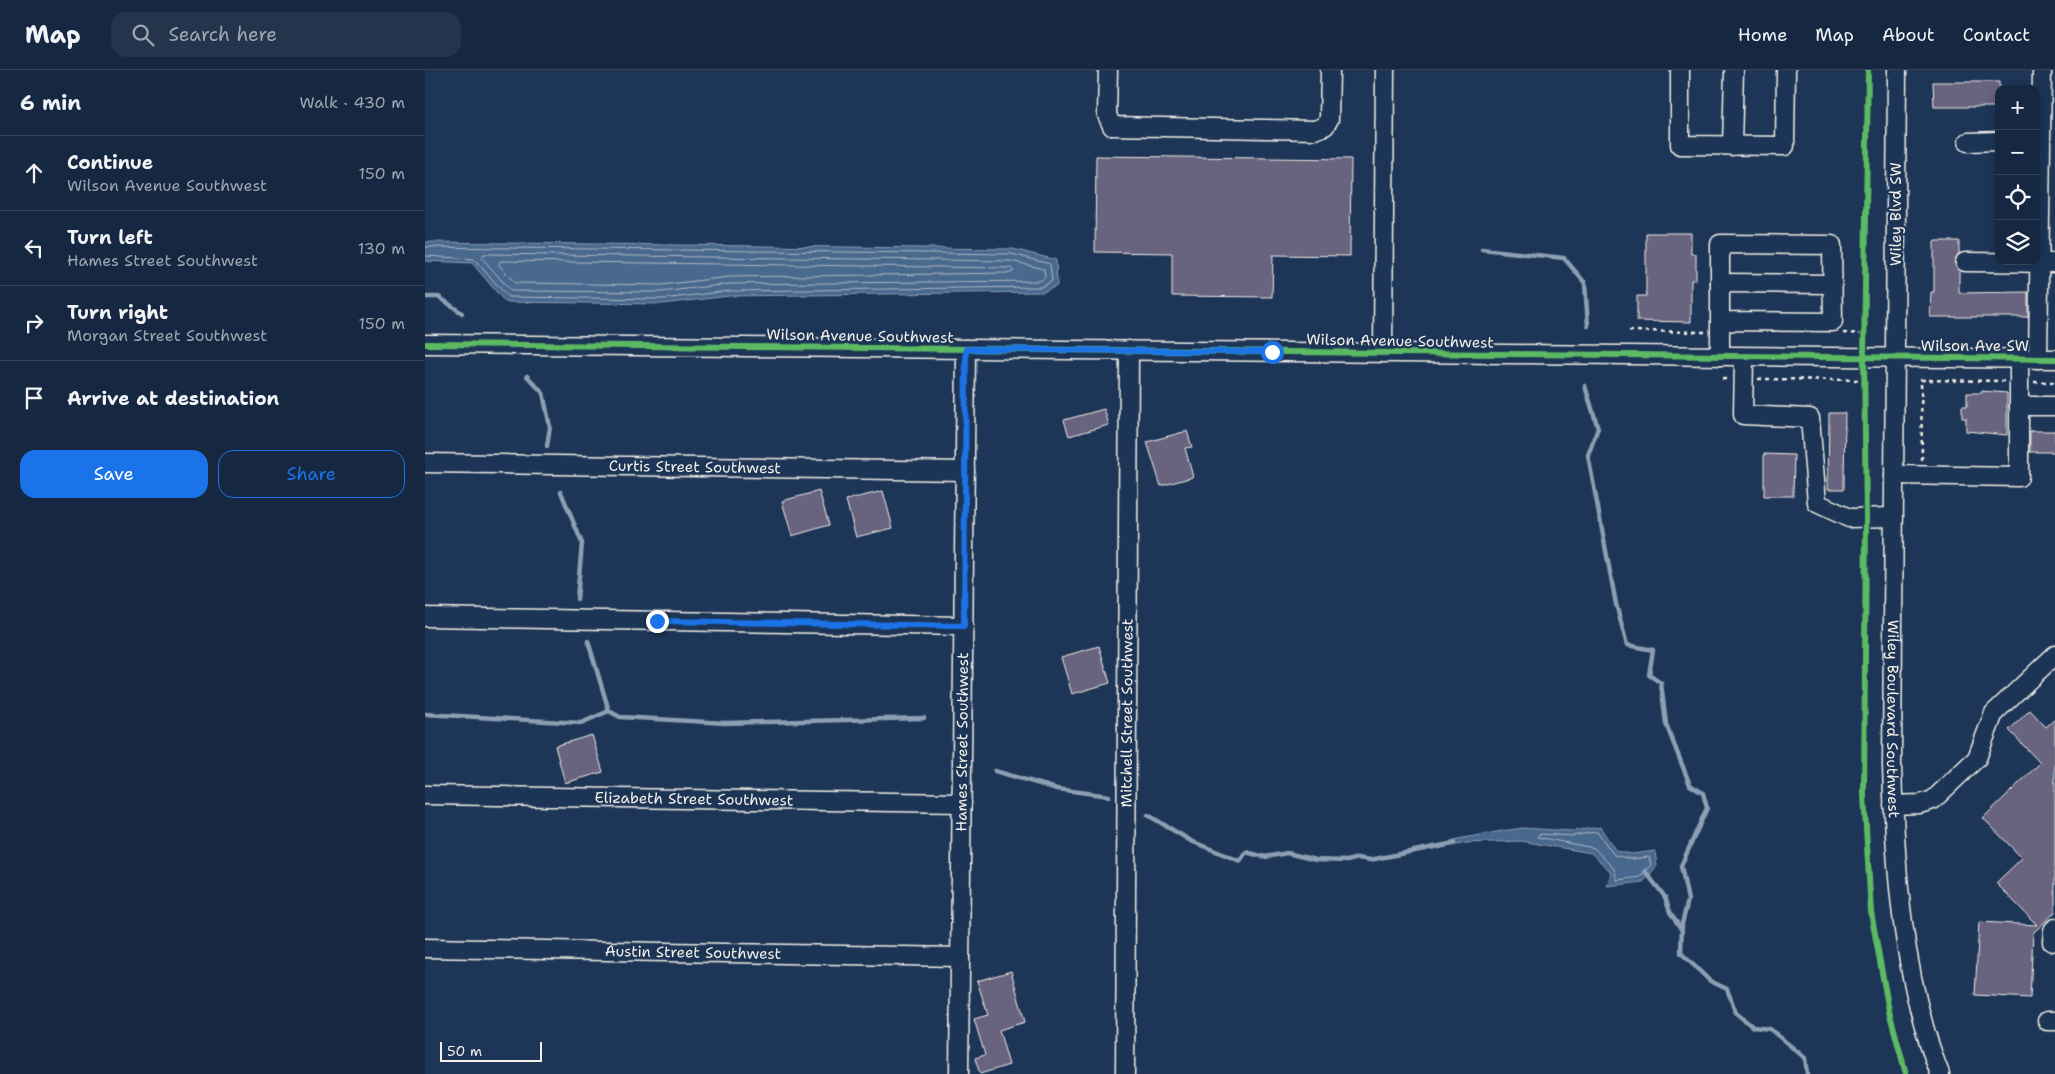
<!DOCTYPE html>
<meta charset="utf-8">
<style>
body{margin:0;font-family:"Shantell Sans",sans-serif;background:#23344c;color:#f1f3f6}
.controls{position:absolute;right:15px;top:15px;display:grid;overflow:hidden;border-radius:10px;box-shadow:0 2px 12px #0003}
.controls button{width:45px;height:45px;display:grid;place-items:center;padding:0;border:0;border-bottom:1px solid #35445a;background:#162841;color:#f1f3f6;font:25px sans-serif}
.scale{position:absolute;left:15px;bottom:12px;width:102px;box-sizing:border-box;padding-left:5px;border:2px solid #f4f1e8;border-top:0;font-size:14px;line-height:18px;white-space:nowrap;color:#f4f1e8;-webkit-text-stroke:4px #1d3557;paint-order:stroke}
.stop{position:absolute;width:15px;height:15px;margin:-11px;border:4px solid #1a73e8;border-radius:50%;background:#fff}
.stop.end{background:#1a73e8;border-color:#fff;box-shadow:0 1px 5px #0008}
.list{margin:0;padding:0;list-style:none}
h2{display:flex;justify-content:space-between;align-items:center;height:65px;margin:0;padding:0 20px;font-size:21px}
h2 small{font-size:16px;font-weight:400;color:#9ea6b1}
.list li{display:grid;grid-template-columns:32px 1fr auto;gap:15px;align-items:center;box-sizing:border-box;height:75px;padding:0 20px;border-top:1px solid #35445a}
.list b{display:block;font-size:19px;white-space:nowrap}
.list p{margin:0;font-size:16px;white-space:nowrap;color:#9ea6b1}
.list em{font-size:16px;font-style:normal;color:#9ea6b1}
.actions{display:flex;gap:10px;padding:15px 20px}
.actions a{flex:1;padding:11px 0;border:1px solid #1a73e8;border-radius:15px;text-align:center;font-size:18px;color:#1a73e8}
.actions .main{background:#1a73e8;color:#fff}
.icon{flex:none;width:28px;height:28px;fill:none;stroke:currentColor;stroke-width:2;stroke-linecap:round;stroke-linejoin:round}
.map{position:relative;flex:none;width:1630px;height:1004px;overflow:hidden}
header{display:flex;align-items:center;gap:30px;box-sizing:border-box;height:70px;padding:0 25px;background:#162841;border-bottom:1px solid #35445a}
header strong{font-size:24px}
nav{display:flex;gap:28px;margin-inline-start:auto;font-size:18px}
.search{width:350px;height:45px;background:#23344c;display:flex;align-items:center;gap:12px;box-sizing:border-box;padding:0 18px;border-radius:15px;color:#9ea6b1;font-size:19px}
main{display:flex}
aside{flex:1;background:#162841}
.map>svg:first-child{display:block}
.water{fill:#48688e;stroke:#8d9fb2}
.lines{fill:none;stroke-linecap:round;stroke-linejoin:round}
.shore{stroke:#afbac4;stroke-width:1}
.stream{stroke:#8d9fb2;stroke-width:4.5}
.building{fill:#68637f;stroke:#f4f1e8}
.minor-casing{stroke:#f4f1e8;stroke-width:21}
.path{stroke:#f4f1e8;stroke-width:2.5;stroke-dasharray:4 4;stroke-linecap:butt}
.minor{stroke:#1d3557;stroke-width:18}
.cycleway-casing{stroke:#1d3557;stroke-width:9}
.cycleway{stroke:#5cba63;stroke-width:6}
.route{stroke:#1a73e8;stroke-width:6}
.labels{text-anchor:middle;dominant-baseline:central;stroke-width:4.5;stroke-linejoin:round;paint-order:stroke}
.street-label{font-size:15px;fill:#f4f1e8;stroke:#1d3557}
</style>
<header>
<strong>Map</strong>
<div class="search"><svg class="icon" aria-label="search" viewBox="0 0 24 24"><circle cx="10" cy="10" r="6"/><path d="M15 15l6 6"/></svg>Search here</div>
<nav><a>Home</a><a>Map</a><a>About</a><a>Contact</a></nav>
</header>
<main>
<aside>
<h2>6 min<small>Walk · 430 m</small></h2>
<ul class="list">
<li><svg class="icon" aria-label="ahead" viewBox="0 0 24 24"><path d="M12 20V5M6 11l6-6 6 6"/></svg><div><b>Continue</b><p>Wilson Avenue Southwest</p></div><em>150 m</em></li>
<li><svg class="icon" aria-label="left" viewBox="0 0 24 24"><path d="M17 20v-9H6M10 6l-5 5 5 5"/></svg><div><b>Turn left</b><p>Hames Street Southwest</p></div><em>130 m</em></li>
<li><svg class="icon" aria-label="right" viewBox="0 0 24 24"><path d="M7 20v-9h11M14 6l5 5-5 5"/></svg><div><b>Turn right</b><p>Morgan Street Southwest</p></div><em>150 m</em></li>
<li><svg class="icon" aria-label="arrive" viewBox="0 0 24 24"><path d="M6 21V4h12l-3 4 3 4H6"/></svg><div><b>Arrive at destination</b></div></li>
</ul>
<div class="actions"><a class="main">Save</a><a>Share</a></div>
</aside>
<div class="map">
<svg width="1630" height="1004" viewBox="0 0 1630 1004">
<rect width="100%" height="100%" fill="#1d3557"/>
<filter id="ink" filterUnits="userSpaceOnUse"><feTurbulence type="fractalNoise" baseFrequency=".02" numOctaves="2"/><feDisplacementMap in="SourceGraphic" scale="10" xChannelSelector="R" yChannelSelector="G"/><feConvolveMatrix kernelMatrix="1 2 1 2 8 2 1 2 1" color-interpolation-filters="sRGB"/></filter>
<g filter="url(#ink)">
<g class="water">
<polygon points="0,172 588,179 631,190 632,216 618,222 304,226 237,234 80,232 47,193 0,191"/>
<polygon points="1175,757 1191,781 1207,784 1230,781 1232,796 1218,812 1182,816 1186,802 1166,783 1096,771 1041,773 1013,779 1033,769 1077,761 1098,758 1147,761"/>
</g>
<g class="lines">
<g class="shore">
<polyline points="0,177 587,184 625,194 627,211 616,217 304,221 237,229 83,227 49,189 0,186"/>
<polygon points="59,184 586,191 619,199 620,207 615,211 304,214 236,222 86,221 57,188"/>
<polygon points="76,191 585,198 589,201 586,203 304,207 236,215 90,213 74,195"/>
<polygon points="1172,762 1189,785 1206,789 1224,787 1226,795 1215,807 1192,810 1189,799 1169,778 1112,767 1115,764 1147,766"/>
</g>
<g class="stream">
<polyline points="1057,179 1139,188 1160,213 1163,256"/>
<polyline points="0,227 14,227 37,243"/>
<polyline points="102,306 118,323 125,357 122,376"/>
<polyline points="1160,316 1173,358 1163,385 1191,534 1202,575 1228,580 1224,605 1236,613 1241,654 1265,715 1278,723 1282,738 1256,796 1263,830 1257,854 1256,883 1285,911 1302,919 1311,943 1328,957 1345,959 1380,988 1382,1004"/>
<polyline points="136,422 157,473 152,529"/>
<polyline points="163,571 184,641 195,647 300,653 499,648"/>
<polyline points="0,644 156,653 184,641"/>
<polyline points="570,701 632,719 684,726"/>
<polyline points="723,745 766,771 815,791 821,782 840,787 862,783 891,790 922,791 933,788 945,790 1029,773"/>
<polyline points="1220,801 1240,827 1245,842 1256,859"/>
</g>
</g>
<g class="building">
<polygon points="1508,12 1574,12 1574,37 1509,37"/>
<polygon points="671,86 926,89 925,186 848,185 847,227 747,226 747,183 670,182"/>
<polygon points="1221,163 1266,163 1266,184 1271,184 1271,210 1266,210 1266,252 1212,251 1212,226 1221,226"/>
<polygon points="1509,171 1534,171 1534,183 1529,192 1534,201 1534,223 1603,222 1603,247 1505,247 1506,222 1509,222"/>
<polygon points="1557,321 1582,323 1582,365 1541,361 1541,348 1537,348 1537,336 1542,336 1542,323 1557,323"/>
<polygon points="679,339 684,355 644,366 639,350"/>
<polygon points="1404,343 1420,343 1419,419 1403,419"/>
<polygon points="762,361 767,377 760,378 768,407 736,416 722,372"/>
<rect x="1605" y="361" width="25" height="21"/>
<polygon points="1339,384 1369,385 1368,426 1339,426"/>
<polygon points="394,421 404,455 367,466 357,431"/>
<polygon points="458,421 468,458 431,467 421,430"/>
<polygon points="674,576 685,613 647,624 636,587"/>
<polygon points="1605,640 1621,657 1630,649 1630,842 1608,863 1605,928 1550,925 1554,852 1612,855 1571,813 1597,788 1558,748 1615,693 1584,660"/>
<polygon points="167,665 178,702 140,713 130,676"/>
<polygon points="586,901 600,952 574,960 584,995 555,1004 550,988 560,985 549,949 563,945 552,911"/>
</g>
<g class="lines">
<g class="minor-casing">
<g id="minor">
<polyline points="683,0 682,45 687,56 890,60 900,56 904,49 905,0"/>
<polyline points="1255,0 1255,75 1360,76 1361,0"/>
<path id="s1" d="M1472 0 1467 696C1470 799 1477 907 1515 1004"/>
<polyline points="1543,72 1574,71"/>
<polyline points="1307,76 1309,0"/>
<polyline points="1540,192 1630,193"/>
<polyline points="1295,213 1407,214"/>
<polyline points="1295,251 1408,252 1407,175 1295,174 1295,286"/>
<polyline points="0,274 1630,289"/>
<polyline points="958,283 960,0"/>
<polyline points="1319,287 1318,345 1385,348 1392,433 1424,448 1469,447"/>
<polyline points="1613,289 1617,0"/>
<polyline points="1594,336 1630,336"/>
<path id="s2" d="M0 393 540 401"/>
<polyline points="1469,405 1594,407 1594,289"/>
<polyline points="0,547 539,556"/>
<path id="s3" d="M0 725 537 733"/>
<polyline points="1468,735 1495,734 1508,730 1552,688 1569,643 1630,585"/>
<polyline points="1627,872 1628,860 1630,858"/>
<path id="s4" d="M0 878 535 887"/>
<polyline points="1622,951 1630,951"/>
<path id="s5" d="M534 1004 541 279"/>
<path id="s6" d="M700 1004 704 280"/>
</g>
</g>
<g class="path">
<polyline points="1204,261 1280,262"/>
<polyline points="1418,263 1440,264"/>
<polyline points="1297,309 1305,309"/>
<polyline points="1333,309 1441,310"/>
<polyline points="1609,312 1630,312"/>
<polyline points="1497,390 1496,310 1579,311"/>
</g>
<use href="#minor" class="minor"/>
<g class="cycleway-casing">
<g id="cycleway">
<polyline points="1443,0 1439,288 1441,448 1439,725 1446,842 1464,941 1481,1004"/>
<polyline points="0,274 1630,289"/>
</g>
</g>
<use href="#cycleway" class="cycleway"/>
</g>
</g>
<g class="lines" filter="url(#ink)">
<polyline class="route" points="232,551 539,556 541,279 847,282"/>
</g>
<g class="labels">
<g class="street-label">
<text transform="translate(1471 144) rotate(-90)">Wiley Blvd SW</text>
<text transform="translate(435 266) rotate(1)">Wilson Avenue Southwest</text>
<text transform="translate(975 271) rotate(1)">Wilson Avenue Southwest</text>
<text x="1550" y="276">Wilson Ave SW</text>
<text stroke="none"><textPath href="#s2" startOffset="270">Curtis Street Southwest</textPath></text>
<text stroke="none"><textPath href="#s6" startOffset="361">Mitchell Street Southwest</textPath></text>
<text stroke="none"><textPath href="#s1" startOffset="649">Wiley Boulevard Southwest</textPath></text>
<text stroke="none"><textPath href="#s5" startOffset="332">Hames Street Southwest</textPath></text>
<text stroke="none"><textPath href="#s3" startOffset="269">Elizabeth Street Southwest</textPath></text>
<text stroke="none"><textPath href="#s4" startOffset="268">Austin Street Southwest</textPath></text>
</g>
</g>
</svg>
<div class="controls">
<button>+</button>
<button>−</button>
<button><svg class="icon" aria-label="locate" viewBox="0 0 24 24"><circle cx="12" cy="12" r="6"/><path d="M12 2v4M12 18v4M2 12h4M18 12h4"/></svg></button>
<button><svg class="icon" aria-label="layers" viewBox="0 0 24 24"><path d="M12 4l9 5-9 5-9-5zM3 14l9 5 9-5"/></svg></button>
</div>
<div class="scale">50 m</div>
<div class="stop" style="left:847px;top:282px"></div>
<div class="stop end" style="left:232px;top:551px"></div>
</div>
</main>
